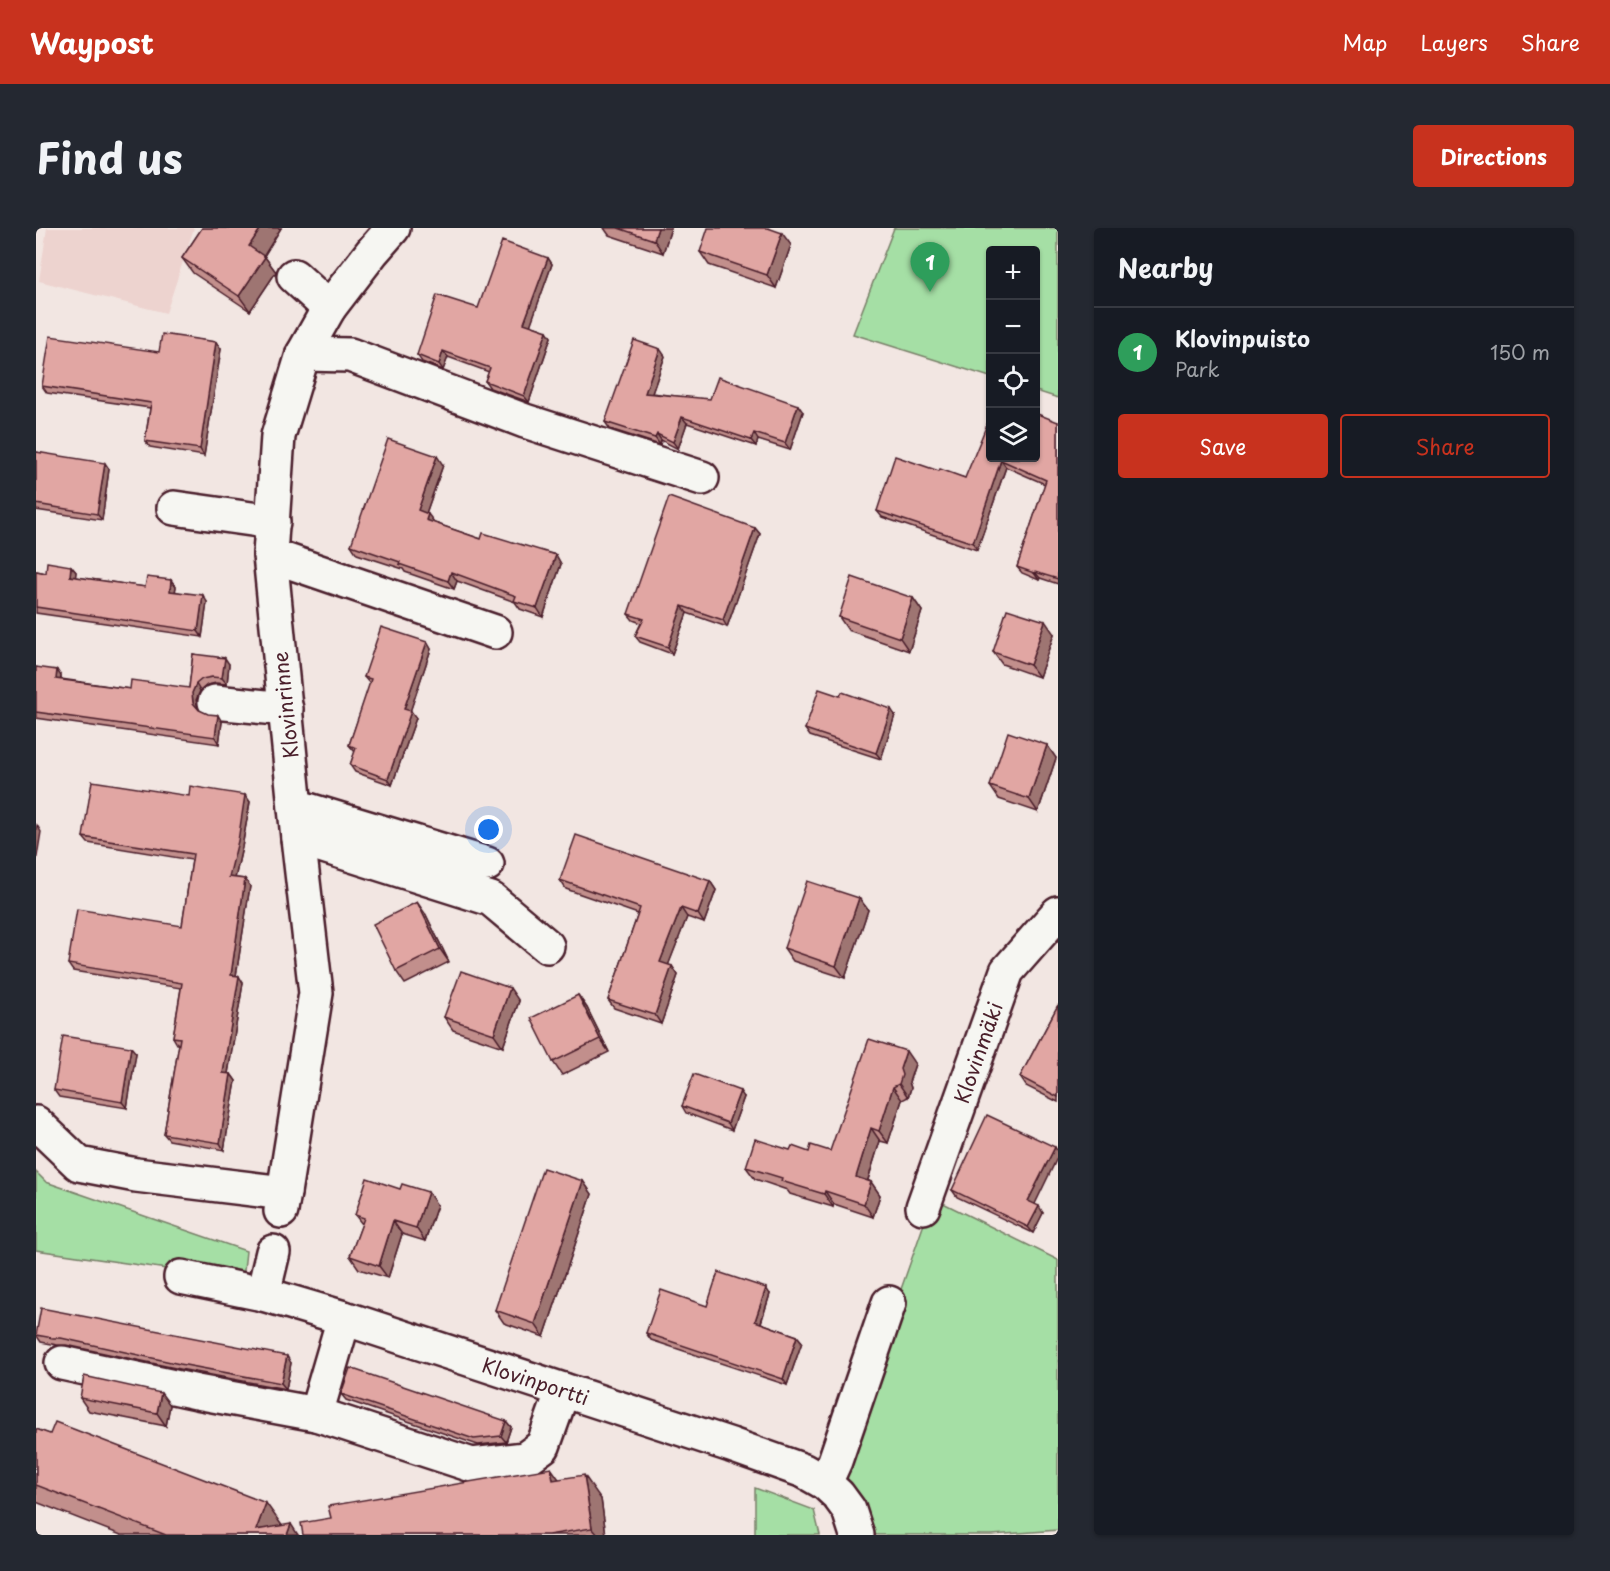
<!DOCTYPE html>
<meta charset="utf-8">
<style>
body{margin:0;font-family:"Playpen Sans",sans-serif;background:#242831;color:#f1f3f6}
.controls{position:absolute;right:18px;top:18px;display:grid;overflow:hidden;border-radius:6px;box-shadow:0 2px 4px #0004}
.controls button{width:54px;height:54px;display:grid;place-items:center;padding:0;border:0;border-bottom:2px solid #363941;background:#171b24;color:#f1f3f6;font:30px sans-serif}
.you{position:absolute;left:453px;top:602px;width:21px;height:21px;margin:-15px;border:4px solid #fff;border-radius:50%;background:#1a73e8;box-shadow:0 0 0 9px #1a73e833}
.badge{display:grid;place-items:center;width:39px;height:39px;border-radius:50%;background:#c8321e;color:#fff;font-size:20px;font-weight:700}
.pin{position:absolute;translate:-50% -50px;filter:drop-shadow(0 2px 3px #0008)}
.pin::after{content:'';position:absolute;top:32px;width:21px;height:18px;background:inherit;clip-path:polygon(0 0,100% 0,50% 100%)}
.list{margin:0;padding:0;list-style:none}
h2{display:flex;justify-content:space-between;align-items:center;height:78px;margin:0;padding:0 24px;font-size:26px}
h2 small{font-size:20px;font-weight:400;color:#9ea1a6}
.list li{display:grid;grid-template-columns:39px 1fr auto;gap:18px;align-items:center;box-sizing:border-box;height:90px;padding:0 24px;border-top:2px solid #363941}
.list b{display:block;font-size:22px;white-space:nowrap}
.list p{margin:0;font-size:20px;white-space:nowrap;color:#9ea1a6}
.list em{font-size:20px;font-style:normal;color:#9ea1a6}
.actions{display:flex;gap:12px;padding:18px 24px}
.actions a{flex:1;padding:14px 0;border:2px solid #c8321e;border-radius:6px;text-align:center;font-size:21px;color:#c8321e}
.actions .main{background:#c8321e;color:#fff}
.icon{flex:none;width:33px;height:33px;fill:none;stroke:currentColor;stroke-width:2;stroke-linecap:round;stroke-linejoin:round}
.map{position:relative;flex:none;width:1022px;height:1307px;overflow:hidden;border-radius:6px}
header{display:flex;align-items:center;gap:36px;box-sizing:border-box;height:84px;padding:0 30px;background:#c8321e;color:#fff}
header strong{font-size:28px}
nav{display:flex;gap:33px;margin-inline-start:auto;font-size:21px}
.intro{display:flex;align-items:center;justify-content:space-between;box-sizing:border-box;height:144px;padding:0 36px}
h1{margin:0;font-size:42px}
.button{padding:15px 27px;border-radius:6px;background:#c8321e;color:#fff;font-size:21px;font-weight:700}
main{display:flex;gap:36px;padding:0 36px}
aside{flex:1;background:#171b24;border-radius:6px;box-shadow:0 2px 4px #0004}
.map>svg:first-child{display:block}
.built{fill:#edd3cf}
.green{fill:#a5dfa5;stroke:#787f68;stroke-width:1.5}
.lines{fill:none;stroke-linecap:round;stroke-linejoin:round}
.minor-casing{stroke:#4a1f2b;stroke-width:38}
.minor{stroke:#f6f6f2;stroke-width:33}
.wall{fill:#c28f8c;stroke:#4a1f2b;stroke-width:1.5}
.shaded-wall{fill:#9e7472;stroke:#4a1f2b;stroke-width:1.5}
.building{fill:#e1a6a3;stroke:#4a1f2b;stroke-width:1.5}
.labels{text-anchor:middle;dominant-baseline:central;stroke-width:4.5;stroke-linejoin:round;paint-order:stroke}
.street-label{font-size:20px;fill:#4a1f2b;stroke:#f6f6f2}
</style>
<header>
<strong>Waypost</strong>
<nav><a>Map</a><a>Layers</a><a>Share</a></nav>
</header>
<div class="intro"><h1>Find us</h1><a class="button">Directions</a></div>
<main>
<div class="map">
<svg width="1022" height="1307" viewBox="0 0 1022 1307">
<rect width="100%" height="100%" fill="#f2e6e2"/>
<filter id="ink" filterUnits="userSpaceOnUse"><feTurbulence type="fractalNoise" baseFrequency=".0167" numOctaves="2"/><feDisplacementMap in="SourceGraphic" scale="12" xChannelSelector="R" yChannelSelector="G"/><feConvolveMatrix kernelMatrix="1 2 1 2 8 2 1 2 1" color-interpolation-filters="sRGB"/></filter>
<g filter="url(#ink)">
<polygon class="built" points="11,0 158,0 130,85 3,53"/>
<g class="green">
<polygon points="858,0 1022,0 1022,170 1000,163 999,22 954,22 954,149 817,106"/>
<polygon points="0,944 10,954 210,1023 207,1052 0,1022"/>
<polygon points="897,970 1022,1032 1022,1302 956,1307 838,1307 804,1235"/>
<polygon points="719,1260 778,1282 784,1307 719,1307"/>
</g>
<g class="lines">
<g class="minor-casing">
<g id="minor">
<polyline points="258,48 293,80"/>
<polyline points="267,126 314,127 489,193 666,250"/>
<polyline points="138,280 237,294"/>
<polyline points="234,327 459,404"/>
<polyline points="179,474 250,481"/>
<polyline points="259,578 451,636"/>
<polyline points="262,610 455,671 511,718"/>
<polyline points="0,895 43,936 100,947 248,965"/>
<path id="s1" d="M887 979 971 743 1022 685"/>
<polyline points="245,983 280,765 262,610 234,327 242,208 267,126 293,80 336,24 357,0"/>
<path id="s2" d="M145 1049 227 1066 308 1090 695 1217 768 1243 789 1255 802 1267 813 1282 821 1307"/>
<polyline points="227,1066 237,1024"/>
<polyline points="26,1135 161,1164 280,1186 308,1090"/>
<polyline points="280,1186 436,1237 489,1231 507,1218 527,1162"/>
<polyline points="789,1255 799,1233 853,1075"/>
</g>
</g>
<use href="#minor" class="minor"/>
</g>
<g class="wall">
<polygon points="166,0 245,0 228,28 240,44 214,83 157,45 146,30"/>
<polygon points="568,0 635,0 627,25 573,7"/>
<polygon points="755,17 740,60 673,37 664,24"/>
<polygon points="512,30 516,36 494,97 511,103 515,109 493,174 454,160 449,153 453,144 412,129 407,142 386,134 381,127 442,80"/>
<polygon points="180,114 185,121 168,228 114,219 109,213 114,180 11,165 6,158 123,124"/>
<polygon points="629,128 616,165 767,184 754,222 722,212 720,218 651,195 642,221 625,212 624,217 574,201 569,194"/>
<polygon points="1022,194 1022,356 1004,350 1003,352 986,345 981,339 1009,256 970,239 941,322 846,289 841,283 903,243 929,250"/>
<polygon points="0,224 73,241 66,292 0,282"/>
<polygon points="407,237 390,285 398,295 445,311 520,327 525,336 507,389 484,381 479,374 421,353 418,361 369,344 367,341 321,326 315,317"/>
<polygon points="719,300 724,306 691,399 651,385 636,426 604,414 599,408 605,395 597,392 592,386"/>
<polygon points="35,338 40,344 39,349 109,359 135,352 140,359 139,363 171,374 166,409 0,385 0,343 10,345"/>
<polygon points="877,370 886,383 873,423 812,402 803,389"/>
<polygon points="1018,406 1003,449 966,436 957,424"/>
<polygon points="391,414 395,421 374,483 380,490 356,557 319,544 314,537 319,524 313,517 334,456 328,449"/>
<polygon points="157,426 193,436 191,456 180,455 171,457 164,463 160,472 162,480 163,482 186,494 183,516 0,490 0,439 25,448 25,451 94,461 153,460"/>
<polygon points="859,487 845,531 774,508 769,501"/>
<polygon points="1011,517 1020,530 1002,584 963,571 954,558"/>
<polygon points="209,567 214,574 206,619 199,650 209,651 214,658 200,748 207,755 192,846 195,846 200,853 188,922 133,912 128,906 143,816 141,816 137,809 145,760 37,743 32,736 146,698 156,632 52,615 47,609 153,568"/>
<polygon points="524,652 674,653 680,662 668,695 651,689 632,737 636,738 642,747 625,796 578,780 572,772 602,686 530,661"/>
<polygon points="823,670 832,682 809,750 757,733 748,720"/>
<polygon points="390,687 413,734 369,756 360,743"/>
<polygon points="542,767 551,780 573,824 526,847 517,834"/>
<polygon points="483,773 467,819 417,802 408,789"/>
<polygon points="1022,777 1022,874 990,858 984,849"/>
<polygon points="100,825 91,880 23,869 18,862"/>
<polygon points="879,836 873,854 875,860 872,869 866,872 852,915 844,913 832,952 835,954 844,967 837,989 798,976 797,979 754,966 751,962 719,951 710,939 754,922 773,924 794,923"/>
<polygon points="708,869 696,902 650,885 646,878"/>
<polygon points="547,953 556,966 508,1109 468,1095 459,1082"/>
<polygon points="916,962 998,976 1007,985 997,1005 921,969"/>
<polygon points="401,977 389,1013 366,1006 352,1050 323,1041 314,1028 326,996 319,987"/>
<polygon points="734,1066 725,1095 761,1108 766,1114 751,1157 615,1112 610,1105 671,1078"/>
<polygon points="0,1107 255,1135 250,1161 149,1142 30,1117 21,1117 5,1114"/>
<polygon points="305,1166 470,1193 475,1199 470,1214 442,1217 310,1172"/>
<polygon points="44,1170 134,1177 130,1198 53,1183"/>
<polygon points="0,1201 246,1298 262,1307 85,1307 0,1274"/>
<polygon points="523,1251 565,1271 570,1307 267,1307"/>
</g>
<g class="shaded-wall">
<polygon points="225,0 245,0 224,34 213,18"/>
<polygon points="622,0 635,0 627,25 618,12"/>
<polygon points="746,5 755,17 740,60 731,47"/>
<polygon points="229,29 240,44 214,83 203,68"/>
<polygon points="512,30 516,36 493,101 488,95"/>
<polygon points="511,103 515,109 493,174 488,168"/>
<polygon points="180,114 185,121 168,228 164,221"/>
<polygon points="624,121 629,128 614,171 609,165"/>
<polygon points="407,123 412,129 407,142 403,136"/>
<polygon points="762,177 767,184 754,222 749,215"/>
<polygon points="646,189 651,195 642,221 637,214"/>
<polygon points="718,205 722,212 720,218 715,212"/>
<polygon points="621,206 625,212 624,217 619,210"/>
<polygon points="401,228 407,237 388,291 382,282"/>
<polygon points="965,232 970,239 941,322 937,315"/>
<polygon points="69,235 73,241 66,292 61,286"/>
<polygon points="392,286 398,294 396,301 390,292"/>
<polygon points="719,300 724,306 691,399 687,392"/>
<polygon points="520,327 525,336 507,389 501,380"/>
<polygon points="35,338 40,344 39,354 34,348"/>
<polygon points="415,344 421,353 418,361 412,353"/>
<polygon points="999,344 1004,350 1003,352 998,345"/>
<polygon points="135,352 140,359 138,369 134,363"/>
<polygon points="167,367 171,374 166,409 162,403"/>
<polygon points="877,370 886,383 873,423 864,410"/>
<polygon points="646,378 651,385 636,426 632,419"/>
<polygon points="1009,393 1018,406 1003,449 994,437"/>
<polygon points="391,414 395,421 373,487 368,481"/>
<polygon points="189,430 193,436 191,456 186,450"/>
<polygon points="21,442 25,448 24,457 20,451"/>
<polygon points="160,456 164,463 160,472 162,481 157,475 156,465"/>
<polygon points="855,481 859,487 845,531 840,525"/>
<polygon points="375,483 380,490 356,557 352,551"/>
<polygon points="182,487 186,494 183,516 179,509"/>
<polygon points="1011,517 1020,530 1002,584 993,571"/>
<polygon points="209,567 214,574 206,619 198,655 193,649"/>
<polygon points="1,597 5,604 0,635 0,601"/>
<polygon points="209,651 214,658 199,754 195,747"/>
<polygon points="674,653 680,662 668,695 662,686"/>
<polygon points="823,670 832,682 809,750 800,738"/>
<polygon points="381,674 390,687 413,734 404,721"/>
<polygon points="645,680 651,689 630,743 624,734"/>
<polygon points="636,738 642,747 625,796 619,787"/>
<polygon points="203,748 207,755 191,851 187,845"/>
<polygon points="474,760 483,773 467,819 458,806"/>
<polygon points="542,767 551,780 573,824 564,811"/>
<polygon points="95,819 100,825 91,880 86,874"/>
<polygon points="870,823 879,836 873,854 875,860 872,869 863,856 864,841"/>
<polygon points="195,846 200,853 188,922 184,915"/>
<polygon points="857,859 866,872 852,915 843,903"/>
<polygon points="704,863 708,869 696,902 692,895"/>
<polygon points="835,900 844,913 829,961 820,949"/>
<polygon points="1019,919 1022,924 1022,928 997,980 992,973"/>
<polygon points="547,953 556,966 508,1109 499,1096"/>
<polygon points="835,954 844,967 837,989 828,976"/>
<polygon points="789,963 798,976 797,979 788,966"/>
<polygon points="392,964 401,977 389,1013 380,1000"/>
<polygon points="1003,978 1007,985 997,1005 992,999"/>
<polygon points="357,993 366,1006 352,1050 343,1038"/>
<polygon points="730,1060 734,1066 723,1100 719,1093"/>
<polygon points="761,1108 766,1114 751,1157 747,1151"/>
<polygon points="251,1128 255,1135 250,1161 245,1155"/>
<polygon points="125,1165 134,1177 130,1198 121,1185"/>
<polygon points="470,1193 475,1199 470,1214 465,1208"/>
<polygon points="515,1240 532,1264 517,1252"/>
<polygon points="548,1247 565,1271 570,1307 562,1307 556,1300"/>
<polygon points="230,1275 247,1299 220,1302"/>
<polygon points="255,1296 262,1307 251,1307"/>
</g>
<g class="building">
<polygon points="166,0 225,0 213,18 229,29 203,68 146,30"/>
<polygon points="582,0 622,0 618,12"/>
<polygon points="672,0 732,0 746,5 731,47 664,24"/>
<polygon points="466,13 512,30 488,95 511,103 488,168 449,153 454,140 407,123 403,136 381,127 401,67 442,80"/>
<polygon points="126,106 180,114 164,221 109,213 115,175 6,158 14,108 123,124"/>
<polygon points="598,112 624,121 609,165 674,171 682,149 762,177 749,215 718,205 715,212 646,189 637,214 621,206 619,210 569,194"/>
<polygon points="999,185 1022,194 1022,351 999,344 998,345 981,339 1010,252 965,232 937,315 841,283 859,228 903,243 904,241 929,250 954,189 954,230 999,230"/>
<polygon points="352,211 401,228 382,282 392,286 390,292 445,311 447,305 520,327 501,380 478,373 480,368 415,344 412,353 363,336 364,334 315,317"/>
<polygon points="0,224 69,235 61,286 0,276"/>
<polygon points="633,269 719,300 687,392 646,378 632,419 599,408 608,391 592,386"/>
<polygon points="11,334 35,338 34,348 109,359 111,349 135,352 134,363 167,367 162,403 0,379 0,343 10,345"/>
<polygon points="816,349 877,370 864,410 803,389"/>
<polygon points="971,381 1009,393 994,437 957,424"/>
<polygon points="345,399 391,414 368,481 375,483 352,551 314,537 320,520 313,517 335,451 328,449"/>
<polygon points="157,426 189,430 186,450 176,449 166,451 160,456 156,465 157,475 163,482 172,486 182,487 179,509 0,484 0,439 21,442 20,451 94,461 95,452 153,460"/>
<polygon points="783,461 804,468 806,464 855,481 840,525 769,501"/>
<polygon points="972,504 1011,517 993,571 954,558"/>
<polygon points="56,553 153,568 154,558 209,567 202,613 193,649 209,651 195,747 203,748 187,845 195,846 184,915 128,906 144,810 137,809 146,755 32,736 41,681 146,698 157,626 47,609"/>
<polygon points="540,607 674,653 662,686 645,680 624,734 636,738 619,787 572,772 604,680 524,652"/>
<polygon points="771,653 823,670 800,738 748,720"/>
<polygon points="381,674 404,721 360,743 337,696"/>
<polygon points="425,743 474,760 458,806 408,789"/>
<polygon points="542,767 564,811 517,834 495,790"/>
<polygon points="1022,777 1022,869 984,849"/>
<polygon points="27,808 95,819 86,874 18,862"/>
<polygon points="833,811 870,823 864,841 866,847 863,856 857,859 843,903 835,900 820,949 835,954 828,976 789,963 788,966 745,953 746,950 710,939 719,911 754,922 756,918 773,924 775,917 794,923"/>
<polygon points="658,846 704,863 692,895 646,878"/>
<polygon points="951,887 1019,919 992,973 1003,978 992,999 916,962"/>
<polygon points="507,940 547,953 499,1096 459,1082"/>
<polygon points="331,950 364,961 366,956 392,964 380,1000 357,993 343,1038 314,1028 328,990 319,987"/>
<polygon points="682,1044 730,1060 719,1093 761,1108 747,1151 610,1105 625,1062 671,1078"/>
<polygon points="5,1080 251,1128 245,1155 144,1136 25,1110 17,1110 0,1107"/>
<polygon points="314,1140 470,1193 465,1208 438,1211 305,1166"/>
<polygon points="48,1148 125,1165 121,1185 44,1170"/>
<polygon points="19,1194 230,1275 220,1302 255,1296 251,1307 130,1307 0,1257 0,1201 14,1206"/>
<polygon points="515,1240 517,1252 548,1247 556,1300 512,1307 267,1307 265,1295 295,1290 292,1278"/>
</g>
</g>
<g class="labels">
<g class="street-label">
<text transform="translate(249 477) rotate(-96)">Klovinrinne</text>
<text stroke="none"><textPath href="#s1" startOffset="164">Klovinmäki</textPath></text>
<text stroke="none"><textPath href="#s2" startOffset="370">Klovinportti</textPath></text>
</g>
</g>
</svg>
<div class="controls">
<button>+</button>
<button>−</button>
<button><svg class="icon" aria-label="locate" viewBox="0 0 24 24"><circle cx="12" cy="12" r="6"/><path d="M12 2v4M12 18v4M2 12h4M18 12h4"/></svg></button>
<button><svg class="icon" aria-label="layers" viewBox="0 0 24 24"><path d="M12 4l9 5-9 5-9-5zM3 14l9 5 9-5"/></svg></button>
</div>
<div class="you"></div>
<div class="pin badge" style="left:894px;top:64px;background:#2e9e5b">1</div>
</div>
<aside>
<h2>Nearby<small></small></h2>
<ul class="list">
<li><span class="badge" style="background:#2e9e5b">1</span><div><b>Klovinpuisto</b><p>Park</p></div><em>150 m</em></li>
</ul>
<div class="actions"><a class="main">Save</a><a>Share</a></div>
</aside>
</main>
